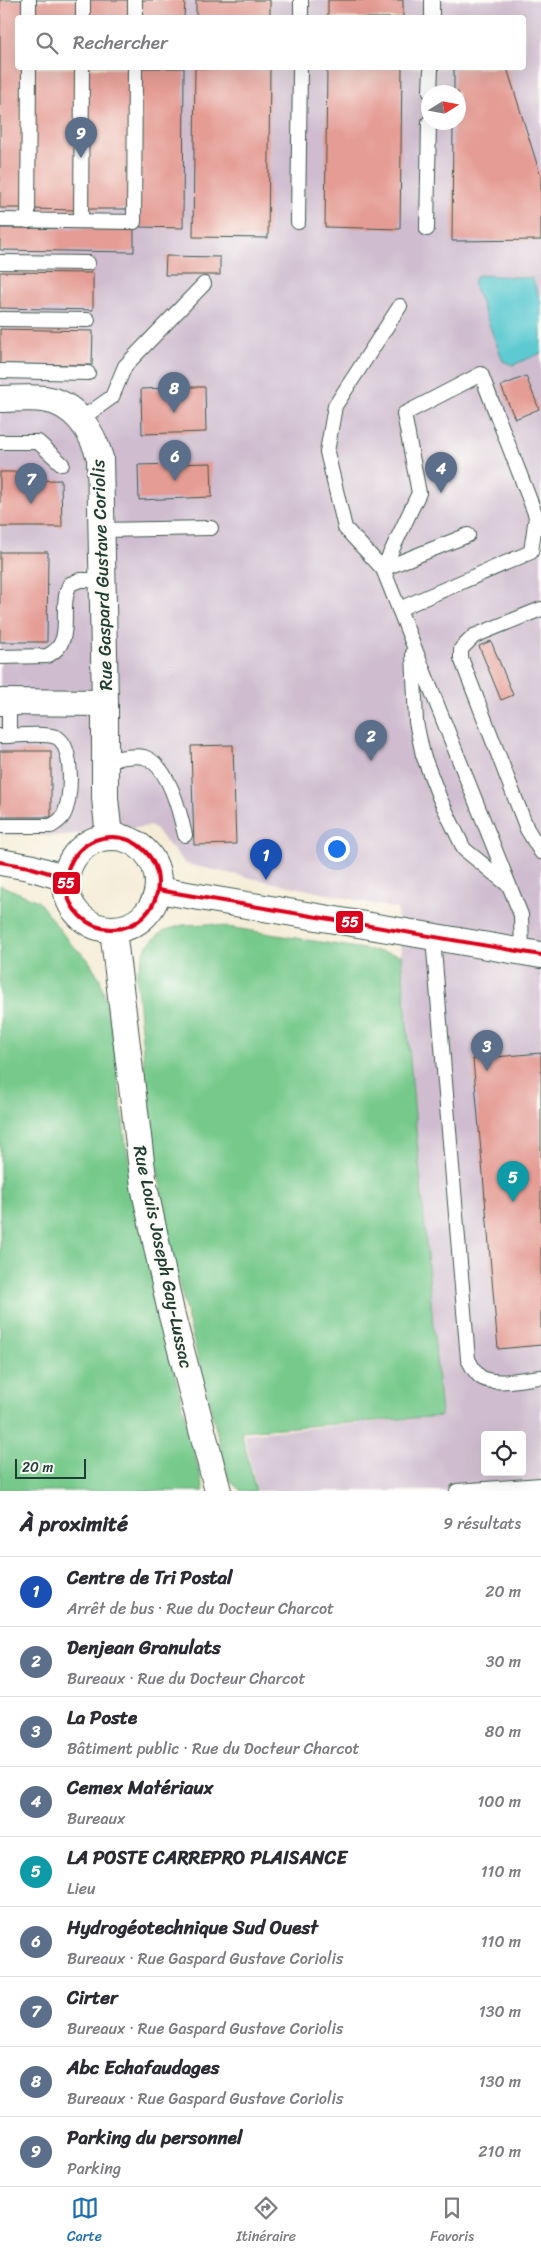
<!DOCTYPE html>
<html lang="fr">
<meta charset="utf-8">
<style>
body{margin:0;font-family:Sriracha,sans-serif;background:#f2f2f3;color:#2b2b33}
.controls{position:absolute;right:15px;bottom:15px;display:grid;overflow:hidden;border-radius:5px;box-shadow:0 5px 20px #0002}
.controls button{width:45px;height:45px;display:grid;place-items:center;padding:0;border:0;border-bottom:1px solid #e1e1e2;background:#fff;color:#2b2b33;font:25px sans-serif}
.compass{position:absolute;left:421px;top:85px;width:45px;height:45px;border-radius:50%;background:#fff;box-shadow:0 5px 20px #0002;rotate:79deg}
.scale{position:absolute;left:15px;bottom:12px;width:71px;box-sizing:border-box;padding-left:5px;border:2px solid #1f3d34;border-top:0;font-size:14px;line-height:18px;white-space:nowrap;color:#1f3d34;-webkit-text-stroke:4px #fdfcf7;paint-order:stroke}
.you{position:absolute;left:336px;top:848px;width:18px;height:18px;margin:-12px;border:4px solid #fff;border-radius:50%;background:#1a73e8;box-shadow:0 0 0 8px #1a73e833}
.badge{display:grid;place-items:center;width:32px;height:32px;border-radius:50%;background:#1f6fb2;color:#fff;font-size:16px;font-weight:700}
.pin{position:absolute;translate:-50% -41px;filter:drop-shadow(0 1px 2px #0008)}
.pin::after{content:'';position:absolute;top:26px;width:18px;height:15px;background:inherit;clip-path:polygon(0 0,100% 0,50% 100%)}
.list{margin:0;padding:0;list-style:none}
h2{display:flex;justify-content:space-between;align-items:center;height:65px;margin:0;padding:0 20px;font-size:21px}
h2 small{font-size:16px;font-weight:400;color:#7c7c81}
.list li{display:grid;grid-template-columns:32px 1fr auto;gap:15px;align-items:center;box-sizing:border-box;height:70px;padding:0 20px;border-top:1px solid #e1e1e2}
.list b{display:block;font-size:19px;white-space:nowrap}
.list p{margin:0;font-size:16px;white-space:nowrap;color:#7c7c81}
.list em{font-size:16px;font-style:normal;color:#7c7c81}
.icon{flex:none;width:28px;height:28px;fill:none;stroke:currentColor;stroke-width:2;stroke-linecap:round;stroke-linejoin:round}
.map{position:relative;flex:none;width:541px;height:1491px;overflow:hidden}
.search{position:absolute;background:#fff;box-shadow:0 5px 20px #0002;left:15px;right:15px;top:15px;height:55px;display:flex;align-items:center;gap:12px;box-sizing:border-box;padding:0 18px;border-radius:5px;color:#7c7c81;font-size:19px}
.sheet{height:695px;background:#fff}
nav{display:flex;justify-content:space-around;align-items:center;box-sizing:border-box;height:70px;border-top:1px solid #e1e1e2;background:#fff;font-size:14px;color:#7c7c81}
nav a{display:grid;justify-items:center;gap:2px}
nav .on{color:#1f6fb2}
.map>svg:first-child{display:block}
.industrial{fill:#cfbdcf;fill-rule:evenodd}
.green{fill:#76c98b;stroke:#4a8360}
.water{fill:#5dcad1;stroke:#3e8482}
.building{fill:#e49c94}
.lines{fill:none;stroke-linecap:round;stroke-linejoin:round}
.service-casing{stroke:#3f574c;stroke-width:16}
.minor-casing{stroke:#3f574c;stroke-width:28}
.service{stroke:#fff;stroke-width:14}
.minor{stroke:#fff;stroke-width:26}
.bus-1-casing{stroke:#fdfcf7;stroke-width:8}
.bus-1{stroke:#db001b;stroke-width:4}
.labels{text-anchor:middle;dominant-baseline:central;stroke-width:5;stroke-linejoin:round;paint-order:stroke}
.street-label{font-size:18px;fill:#1f3d34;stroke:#fdfcf7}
.line-badge{stroke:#fdfcf7;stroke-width:2}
.badge-label{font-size:14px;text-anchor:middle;font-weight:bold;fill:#fff}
</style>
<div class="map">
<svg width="541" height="1491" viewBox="0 0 541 1491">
<rect width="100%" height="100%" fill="#fdfcf7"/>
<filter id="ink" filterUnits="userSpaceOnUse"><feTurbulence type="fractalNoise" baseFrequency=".02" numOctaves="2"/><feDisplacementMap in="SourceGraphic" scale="10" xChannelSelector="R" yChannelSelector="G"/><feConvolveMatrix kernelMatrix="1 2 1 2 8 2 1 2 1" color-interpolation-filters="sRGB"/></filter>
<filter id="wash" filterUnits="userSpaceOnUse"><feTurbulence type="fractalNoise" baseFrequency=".0096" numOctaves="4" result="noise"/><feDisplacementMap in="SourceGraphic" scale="20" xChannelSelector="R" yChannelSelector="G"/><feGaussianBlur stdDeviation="1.12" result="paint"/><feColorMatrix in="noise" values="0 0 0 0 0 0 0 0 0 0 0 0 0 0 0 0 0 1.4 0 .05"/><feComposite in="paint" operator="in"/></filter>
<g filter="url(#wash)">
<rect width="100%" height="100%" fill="#f4ecd6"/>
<path class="industrial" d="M0 0H541V1491H257L244 1434 441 1416 397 909 186 864 152 826 56 836 0 834ZM18 18H524V68H18ZM428 92H458V122H428ZM485 1435H522V1472H485Z"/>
<g class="green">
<polygon points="0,885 38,901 70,943 87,958 100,979 111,1022 126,1145 156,1300 204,1491 0,1491"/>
<polygon points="209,924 401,955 441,1416 241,1431 256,1491 241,1491 229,1480 173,1260 149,1116 136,975 147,945 163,931 183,925"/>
</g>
<polygon class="water" points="478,275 532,278 541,302 541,353 513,365 503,361 473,282"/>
<g id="blocks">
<g class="building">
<polygon points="0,0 25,0 25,18 18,18 18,68 25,68 24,208 0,208"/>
<rect x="33" y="0" width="45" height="18"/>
<rect x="86" y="0" width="45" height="18"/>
<polygon points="141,0 185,0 184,18 141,18"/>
<rect x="196" y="0" width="74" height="18"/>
<rect x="328" y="0" width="75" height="18"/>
<polygon points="33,68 78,68 77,210 32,209"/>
<polygon points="86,68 131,68 130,209 85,209"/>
<polygon points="140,68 184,68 183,228 140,227"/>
<polygon points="195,68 270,68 268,238 193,237"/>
<polygon points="327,68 402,68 400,229 325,227"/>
<polygon points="454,68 507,68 541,177 541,240 452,241 453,122 458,122 458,92 454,92"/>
<polygon points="0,228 134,229 134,252 0,250"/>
<polygon points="166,256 220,257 220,275 165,275"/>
<polygon points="0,272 93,273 93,310 0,308"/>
<polygon points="0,329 93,331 92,365 0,364"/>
<polygon points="526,376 539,409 515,419 501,386"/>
<polygon points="188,387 205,387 206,432 142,434 141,389 173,388 174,394 188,393"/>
<polygon points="211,463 212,497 139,500 138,465"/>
<polygon points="0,472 25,472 26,481 61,480 62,527 0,527"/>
<polygon points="0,552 48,552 47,642 0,642"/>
<polygon points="491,641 513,695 501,700 479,646"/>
<polygon points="233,745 236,844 194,845 191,746"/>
<rect x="0" y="751" width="51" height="66"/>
<polygon points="541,1053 541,1345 498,1349 473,1059"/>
</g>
</g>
</g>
<g filter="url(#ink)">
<use href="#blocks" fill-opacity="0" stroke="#3f574c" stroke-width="1"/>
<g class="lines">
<g class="service-casing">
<g id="service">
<polyline points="29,18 29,0"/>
<polyline points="83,18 83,0"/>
<polyline points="135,18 135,0"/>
<polyline points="301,18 301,0"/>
<polyline points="432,18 432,0"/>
<polyline points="430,92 431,68"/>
<polyline points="0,220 134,222 135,68"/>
<polyline points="28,221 29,68"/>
<polyline points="81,221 82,68"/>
<polyline points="298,222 300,68"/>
<polyline points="427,229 429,122"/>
<polyline points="0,262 88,263"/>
<polyline points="0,319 88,320"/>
<polyline points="0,371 88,373"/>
<polyline points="81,419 112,397 125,366 204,284"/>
<polyline points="0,442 38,442 62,464"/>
<polyline points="102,530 211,528"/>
<polyline points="468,535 383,569 521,915 522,952"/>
<polyline points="399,609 531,552 536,516 481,374 404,414 419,493 383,569 345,528 327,452 335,406 400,306"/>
<polyline points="541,609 474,636 461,649 461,658 527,829 541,852"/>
<polyline points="413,653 416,722 423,755 440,799 464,849 507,884"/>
<path d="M0 657 47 656C77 642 57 609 70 584L80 580H103"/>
<path d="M0 736C13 736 48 732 58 738 74 749 72 801 63 816 60 821 56 823 51 826H0"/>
<polyline points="9,736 9,702"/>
<path d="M105 760C116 759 133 754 144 757 169 765 180 813 185 835"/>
<path d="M433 938 468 1359C471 1365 475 1374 482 1378 498 1386 524 1378 541 1377"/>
<polyline points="457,1491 541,1485"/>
</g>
</g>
<g class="minor-casing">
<g id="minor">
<path d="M0 399C14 399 29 397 44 399 75 403 92 431 100 458L105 703V798L109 837"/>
<polyline points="0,702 105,703"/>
<circle cx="112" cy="883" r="46"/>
<polyline points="0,862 29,867 66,878"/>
<polyline points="158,890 541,955"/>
<polyline points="113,930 144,1186 171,1312 218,1491"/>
</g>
</g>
<use href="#service" class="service"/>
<use href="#minor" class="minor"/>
<g class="bus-1-casing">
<g id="bus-1">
<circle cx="112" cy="883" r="46"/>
<polyline points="0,862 29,867 66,878"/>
<polyline points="158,890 541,955"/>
</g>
</g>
<use href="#bus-1" class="bus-1"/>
</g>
</g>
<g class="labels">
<g class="street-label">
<text transform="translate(102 575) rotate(-92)">Rue Gaspard Gustave Coriolis</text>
<text transform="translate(163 1257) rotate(78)">Rue Louis Joseph Gay-Lussac</text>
</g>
</g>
<g class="line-badge">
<rect x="52" y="871" width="29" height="24" rx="5" fill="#db001b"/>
<rect x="335" y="910" width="29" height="24" rx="5" fill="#db001b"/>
</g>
<g class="badge-label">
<text x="66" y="888">55</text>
<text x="350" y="927">55</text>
</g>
</svg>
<div class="controls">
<button><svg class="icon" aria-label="locate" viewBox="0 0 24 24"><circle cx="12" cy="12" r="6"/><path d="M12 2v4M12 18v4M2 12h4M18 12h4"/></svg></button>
</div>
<svg class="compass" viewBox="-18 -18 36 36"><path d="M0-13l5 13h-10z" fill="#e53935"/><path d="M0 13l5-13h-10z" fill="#7c7c81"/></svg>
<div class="scale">20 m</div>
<div class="you"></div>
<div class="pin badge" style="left:266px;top:880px;background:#1a4fb4">1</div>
<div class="pin badge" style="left:371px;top:761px;background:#5c6f8a">2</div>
<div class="pin badge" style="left:487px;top:1071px;background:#5c6f8a">3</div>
<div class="pin badge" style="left:441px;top:493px;background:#5c6f8a">4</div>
<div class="pin badge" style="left:513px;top:1202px;background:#0f9aa8">5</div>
<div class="pin badge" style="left:175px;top:481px;background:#5c6f8a">6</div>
<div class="pin badge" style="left:31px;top:504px;background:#5c6f8a">7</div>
<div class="pin badge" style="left:174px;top:413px;background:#5c6f8a">8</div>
<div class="pin badge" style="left:81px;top:158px;background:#5c6f8a">9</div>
<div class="search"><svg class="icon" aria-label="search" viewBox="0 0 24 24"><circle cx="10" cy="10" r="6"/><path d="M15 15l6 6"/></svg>Rechercher</div>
</div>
<section class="sheet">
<h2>À proximité<small>9 résultats</small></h2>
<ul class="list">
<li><span class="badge" style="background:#1a4fb4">1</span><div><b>Centre de Tri Postal</b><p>Arrêt de bus · Rue du Docteur Charcot</p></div><em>20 m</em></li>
<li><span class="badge" style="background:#5c6f8a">2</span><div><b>Denjean Granulats</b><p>Bureaux · Rue du Docteur Charcot</p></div><em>30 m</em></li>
<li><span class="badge" style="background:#5c6f8a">3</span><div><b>La Poste</b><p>Bâtiment public · Rue du Docteur Charcot</p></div><em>80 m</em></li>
<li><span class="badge" style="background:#5c6f8a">4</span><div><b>Cemex Matériaux</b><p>Bureaux</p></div><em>100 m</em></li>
<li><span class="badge" style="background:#0f9aa8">5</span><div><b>LA POSTE CARREPRO PLAISANCE</b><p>Lieu</p></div><em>110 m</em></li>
<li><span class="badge" style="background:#5c6f8a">6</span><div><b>Hydrogéotechnique Sud Ouest</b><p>Bureaux · Rue Gaspard Gustave Coriolis</p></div><em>110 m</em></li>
<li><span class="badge" style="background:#5c6f8a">7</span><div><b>Cirter</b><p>Bureaux · Rue Gaspard Gustave Coriolis</p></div><em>130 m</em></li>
<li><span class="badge" style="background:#5c6f8a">8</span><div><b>Abc Echafaudages</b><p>Bureaux · Rue Gaspard Gustave Coriolis</p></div><em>130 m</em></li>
<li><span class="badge" style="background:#5c6f8a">9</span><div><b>Parking du personnel</b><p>Parking</p></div><em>210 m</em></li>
</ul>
</section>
<nav>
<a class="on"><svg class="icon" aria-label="map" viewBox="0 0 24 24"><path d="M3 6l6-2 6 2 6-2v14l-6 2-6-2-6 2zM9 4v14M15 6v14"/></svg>Carte</a>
<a><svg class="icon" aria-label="directions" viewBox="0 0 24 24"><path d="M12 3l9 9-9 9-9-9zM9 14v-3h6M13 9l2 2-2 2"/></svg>Itinéraire</a>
<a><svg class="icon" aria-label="saved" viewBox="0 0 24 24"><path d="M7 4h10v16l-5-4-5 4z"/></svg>Favoris</a>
</nav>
